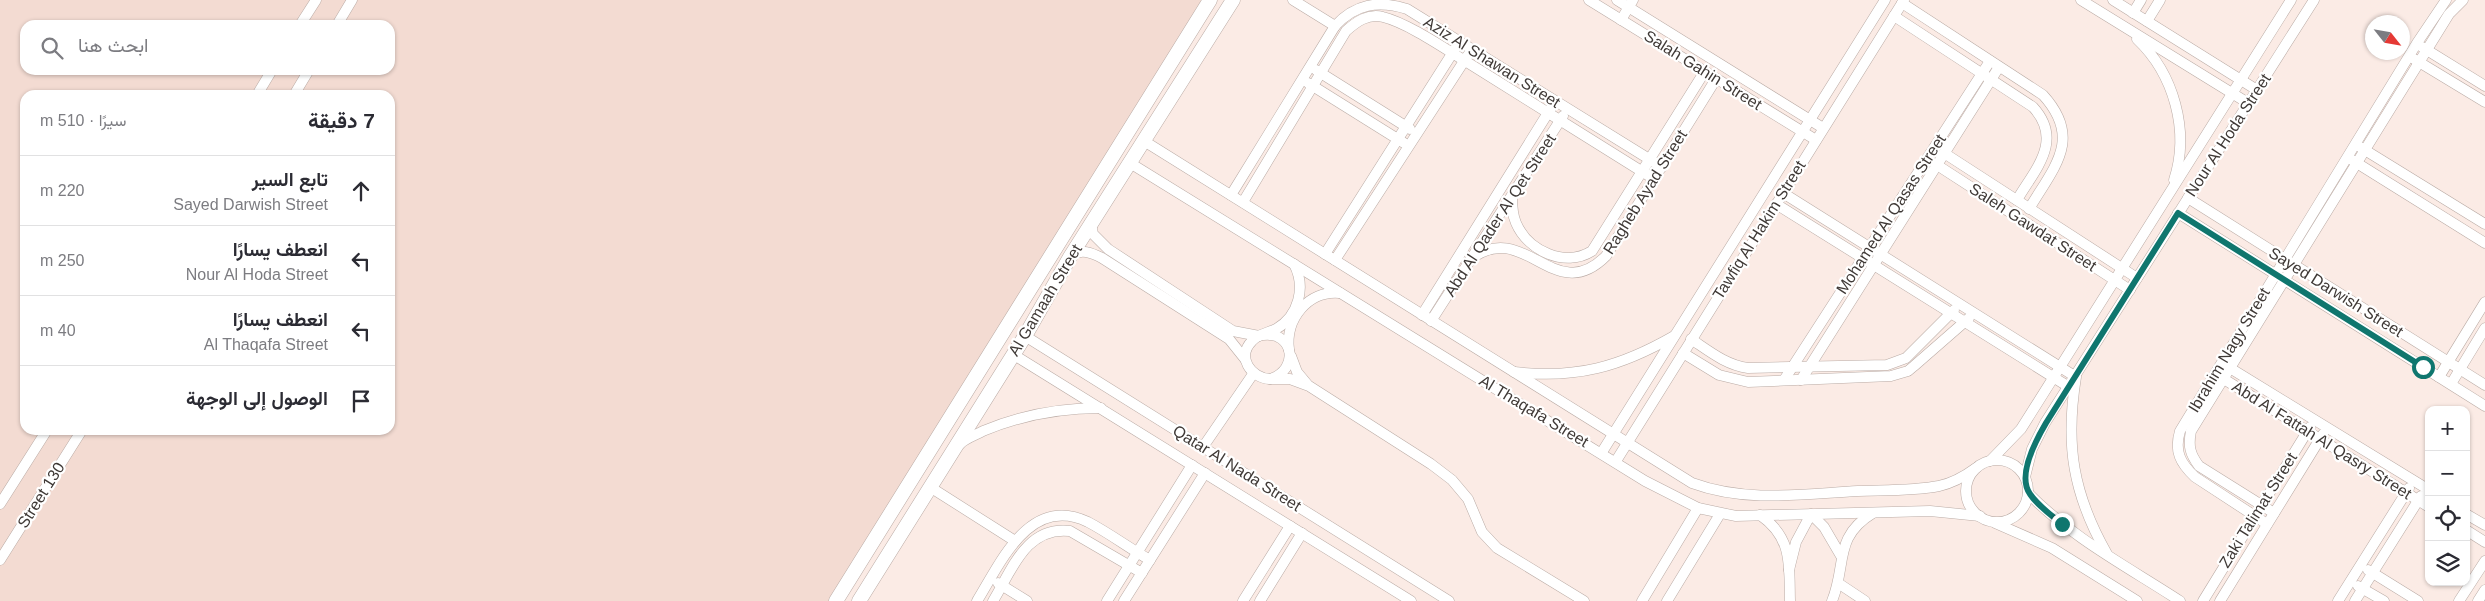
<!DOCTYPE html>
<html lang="ar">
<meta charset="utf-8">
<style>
body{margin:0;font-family:Helvetica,Vazirmatn,sans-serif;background:#f7f7f7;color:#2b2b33;direction:rtl}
.controls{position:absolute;right:15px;bottom:15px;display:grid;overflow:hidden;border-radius:10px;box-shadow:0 1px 4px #0004}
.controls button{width:45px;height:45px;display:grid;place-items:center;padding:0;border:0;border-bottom:1px solid #e1e1e2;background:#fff;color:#2b2b33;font:25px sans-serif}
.compass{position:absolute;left:2365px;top:15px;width:45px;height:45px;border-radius:50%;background:#fff;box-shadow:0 1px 4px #0004;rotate:121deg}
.stop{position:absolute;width:15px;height:15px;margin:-11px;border:4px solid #0f766e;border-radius:50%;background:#fff}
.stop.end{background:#0f766e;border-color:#fff;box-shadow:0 1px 5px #0008}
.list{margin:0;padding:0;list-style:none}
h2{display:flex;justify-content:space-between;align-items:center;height:65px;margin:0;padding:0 20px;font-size:21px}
h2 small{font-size:16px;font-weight:400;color:#7c7c81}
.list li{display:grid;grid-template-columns:32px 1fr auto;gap:15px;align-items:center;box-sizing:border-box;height:70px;padding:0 20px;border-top:1px solid #e1e1e2}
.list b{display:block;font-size:19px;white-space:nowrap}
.list p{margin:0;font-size:16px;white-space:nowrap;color:#7c7c81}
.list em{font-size:16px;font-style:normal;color:#7c7c81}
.icon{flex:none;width:28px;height:28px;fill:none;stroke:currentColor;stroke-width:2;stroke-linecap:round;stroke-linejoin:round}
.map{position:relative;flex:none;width:2485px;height:601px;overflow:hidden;direction:ltr}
.search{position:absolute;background:#fff;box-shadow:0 1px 4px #0004;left:20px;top:20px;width:375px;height:55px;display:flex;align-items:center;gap:12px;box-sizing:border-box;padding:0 18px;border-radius:15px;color:#7c7c81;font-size:19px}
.panel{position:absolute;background:#fff;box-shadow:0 1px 4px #0004;left:20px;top:90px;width:375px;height:345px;border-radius:15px;direction:rtl}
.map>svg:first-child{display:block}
.built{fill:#f3dbd2;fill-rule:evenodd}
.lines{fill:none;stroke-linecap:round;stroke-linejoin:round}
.street-casing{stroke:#baaba5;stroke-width:11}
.secondary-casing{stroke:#baaba5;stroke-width:15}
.street{stroke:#fff;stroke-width:10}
.secondary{stroke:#fff;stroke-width:14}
.route{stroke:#0f766e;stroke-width:6}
.labels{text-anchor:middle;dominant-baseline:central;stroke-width:4.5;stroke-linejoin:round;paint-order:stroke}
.street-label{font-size:16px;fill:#3f3936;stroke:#fff}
</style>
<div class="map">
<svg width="2485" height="601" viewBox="0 0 2485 601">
<rect width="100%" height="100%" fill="#fbebe5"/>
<path class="built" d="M0 0H1213L839 601H0ZM25 25H390V70H25ZM25 95H390V430H25Z"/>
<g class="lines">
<g class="street-casing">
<g id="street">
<polyline points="1293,0 1335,26"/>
<polyline points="1589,0 1816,140"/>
<polyline points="1617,0 1823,128"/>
<polyline points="2081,0 2248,103"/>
<polyline points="2113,0 2257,90"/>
<path d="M1902 3 2043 95C2083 139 2054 167 2029 209"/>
<polyline points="2133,13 2141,0"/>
<path d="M1894 16 2033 107C2064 141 2035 169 2017 200"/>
<polyline points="1621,20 1633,0"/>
<polyline points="2147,21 2160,0"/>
<polyline points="300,25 316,0"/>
<polyline points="337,25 352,0"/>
<path d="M2137 39C2174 74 2190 131 2174 180"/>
<polyline points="2422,47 2485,86"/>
<polyline points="2414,59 2485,102"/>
<polyline points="1316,70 1410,129"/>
<polyline points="1308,83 1404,143"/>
<polyline points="257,95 272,70"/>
<polyline points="294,95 309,70"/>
<path d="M1144 141 1692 483C1746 503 1803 494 1858 491 1885 490 1913 491 1939 486 1953 483 1965 476 1976 468"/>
<polyline points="2360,147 2485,224"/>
<polyline points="1944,153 2137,278"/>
<polyline points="2352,160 2485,243"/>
<polyline points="1130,163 1645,481 1698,508 1736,516 1930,511 1980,516"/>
<polyline points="1937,165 2130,290"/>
<path d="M1783 193 2076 377C2065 445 2073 494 2107 554"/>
<path d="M1231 195 1335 26C1355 4 1378 0 1407 9L1662 167"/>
<path d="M1512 196C1512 205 1512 214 1516 223 1528 251 1565 268 1592 251L1705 71"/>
<polyline points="2188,198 2485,385"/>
<path d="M1243 202 1346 31C1356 22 1368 13 1383 17 1408 23 1447 50 1470 64 1531 102 1593 141 1654 179"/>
<polyline points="1776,204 2069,387"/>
<polyline points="2178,213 2485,406"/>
<polyline points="1091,224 1093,234 1108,249 1233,331 1259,336"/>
<polyline points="1325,254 1455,49"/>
<path d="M1071 256C1081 248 1092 253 1102 258L1229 339 1245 359"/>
<path d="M1471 259C1525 218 1554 308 1606 256L1716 79"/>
<polyline points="1335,260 1468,55"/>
<polyline points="1422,315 1551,108"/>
<polyline points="1431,321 1563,116"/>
<path d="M1263 335C1294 331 1300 370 1270 379 1251 378 1236 357 1252 341 1258 334 1268 333 1276 329 1299 316 1306 287 1294 264"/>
<polyline points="1025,336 1449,601"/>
<path d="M1691 339C1709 351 1726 365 1748 368L1887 365 1906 358 1954 310"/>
<path d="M1289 350C1285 319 1308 290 1340 293"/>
<polyline points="1683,353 1719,375 1748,382 1891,376 1908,371 1914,366 1969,318"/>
<polyline points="1014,355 1411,601"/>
<polyline points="1291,356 1297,372 1307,384"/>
<polyline points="2225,365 2429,490"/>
<path d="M1514 372C1576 379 1620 367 1674 336"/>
<polyline points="2219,376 2429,507"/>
<polyline points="2439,377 2485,302"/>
<polyline points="1270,379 1290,379 1309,386 1431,464 1452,480 1468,499 1482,532 1497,548 1584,601"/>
<polyline points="1784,380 1990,61"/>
<polyline points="1801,380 1999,67"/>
<polyline points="2451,384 2485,328"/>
<path d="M960 444C966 438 976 435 983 431 1021 415 1060 408 1101 408"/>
<polyline points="1203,447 1253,374"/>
<polyline points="1602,452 1885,0"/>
<circle cx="1997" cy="491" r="31"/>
<polyline points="1616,461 1904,0"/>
<polyline points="1990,461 2021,429 2291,0"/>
<polyline points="2025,477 2032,449 2045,423 2314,0"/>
<polyline points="930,487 1015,541"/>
<path d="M2028 493C2072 538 2128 567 2180 601"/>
<polyline points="0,504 47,430"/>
<path d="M2274 513 2199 466C2190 454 2188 446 2191 431L2449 14 2463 0"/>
<polyline points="2466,514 2485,525"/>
<path d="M1760 515C1793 538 1789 565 1790 601"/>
<polyline points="1995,523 2052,548 2137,601"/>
<path d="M2267 524 2195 477C2180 463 2174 451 2180 431L2417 43 2446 0"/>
<polyline points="2466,530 2485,542"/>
<polyline points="0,560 82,430"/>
<polyline points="1789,570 1796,542 1811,514 1824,527 1841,556"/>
<polyline points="2368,570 2418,601"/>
<polyline points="998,583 1027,601"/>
<polyline points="1838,583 1865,601"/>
<polyline points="2358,586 2384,601"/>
<path d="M977 601C1001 562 1030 494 1088 522 1109 533 1129 548 1150 560"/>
<path d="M993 601C1012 570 1026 526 1070 531L1142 573"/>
<polyline points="1107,601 1192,465"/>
<polyline points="1124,601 1205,473"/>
<polyline points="1243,601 1290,526"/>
<polyline points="1260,601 1302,533"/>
<polyline points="1642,601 1698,508"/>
<polyline points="1667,601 1720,514"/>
<path d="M1832 601C1847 565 1833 537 1873 513"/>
<polyline points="2203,601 2310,427"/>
<polyline points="2220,601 2323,434"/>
<polyline points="2338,601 2409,488"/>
<polyline points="2355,601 2421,496"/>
<polyline points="2459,601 2485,561"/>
<polyline points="2478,601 2485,590"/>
</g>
</g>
<g class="secondary-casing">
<g id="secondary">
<polyline points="836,601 1210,0"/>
<polyline points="859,601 1025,336 1070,257 1233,0"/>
</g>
</g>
<use href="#street" class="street"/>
<use href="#secondary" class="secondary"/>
</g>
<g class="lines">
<path class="route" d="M2062 524C2051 515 2038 506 2030 494 2017 476 2036 440 2046 423L2178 213 2423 367"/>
</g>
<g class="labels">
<g class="street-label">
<text transform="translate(1492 62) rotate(32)">Aziz Al Shawan Street</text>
<text transform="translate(1703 70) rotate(32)">Salah Gahin Street</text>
<text transform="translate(2228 135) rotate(-57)">Nour Al Hoda Street</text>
<text transform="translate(1645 192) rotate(-58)">Ragheb Ayad Street</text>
<text transform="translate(1891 214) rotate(-57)">Mohamed Al Qasas Street</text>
<text transform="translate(1500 215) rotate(-57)">Abd Al Qader Al Qet Street</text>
<text transform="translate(2033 227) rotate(33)">Saleh Gawdat Street</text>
<text transform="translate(1759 230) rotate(-58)">Tawfiq Al Hakim Street</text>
<text transform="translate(2336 292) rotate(32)">Sayed Darwish Street</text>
<text transform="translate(1045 300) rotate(-59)">Al Gamaah Street</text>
<text transform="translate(2229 350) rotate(-59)">Ibrahim Nagy Street</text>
<text transform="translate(1534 411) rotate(31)">Al Thaqafa Street</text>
<text transform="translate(2322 440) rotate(32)">Abd Al Fattah Al Qasry Street</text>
<text transform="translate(1237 468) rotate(32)">Qatar Al Nada Street</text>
<text transform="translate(41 495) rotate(-58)">Street 130</text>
<text transform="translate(2258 510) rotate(-58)">Zaki Talimat Street</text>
</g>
</g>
</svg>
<div class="controls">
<button>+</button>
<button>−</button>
<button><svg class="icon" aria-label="locate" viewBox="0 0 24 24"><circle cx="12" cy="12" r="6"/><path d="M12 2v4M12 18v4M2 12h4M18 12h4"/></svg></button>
<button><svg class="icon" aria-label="layers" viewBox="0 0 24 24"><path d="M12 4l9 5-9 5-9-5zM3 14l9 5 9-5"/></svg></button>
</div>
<svg class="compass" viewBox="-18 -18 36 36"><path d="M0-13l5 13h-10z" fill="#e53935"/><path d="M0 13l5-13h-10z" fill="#7c7c81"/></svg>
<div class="stop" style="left:2423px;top:367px"></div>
<div class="stop end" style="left:2062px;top:524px"></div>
<div class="search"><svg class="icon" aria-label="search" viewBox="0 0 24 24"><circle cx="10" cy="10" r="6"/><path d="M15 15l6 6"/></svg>ابحث هنا</div>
<section class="panel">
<h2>7 دقيقة<small>سيرًا · 510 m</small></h2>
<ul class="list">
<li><svg class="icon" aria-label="ahead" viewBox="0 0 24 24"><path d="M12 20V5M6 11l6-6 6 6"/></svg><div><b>تابع السير</b><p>Sayed Darwish Street</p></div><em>220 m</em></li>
<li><svg class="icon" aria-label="left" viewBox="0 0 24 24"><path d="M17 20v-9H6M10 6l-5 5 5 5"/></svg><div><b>انعطف يسارًا</b><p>Nour Al Hoda Street</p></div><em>250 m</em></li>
<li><svg class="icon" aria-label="left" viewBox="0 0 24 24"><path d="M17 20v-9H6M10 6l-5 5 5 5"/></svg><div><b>انعطف يسارًا</b><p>Al Thaqafa Street</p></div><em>40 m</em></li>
<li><svg class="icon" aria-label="arrive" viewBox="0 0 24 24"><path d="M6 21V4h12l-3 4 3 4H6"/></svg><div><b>الوصول إلى الوجهة</b></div></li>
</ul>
</section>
</div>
